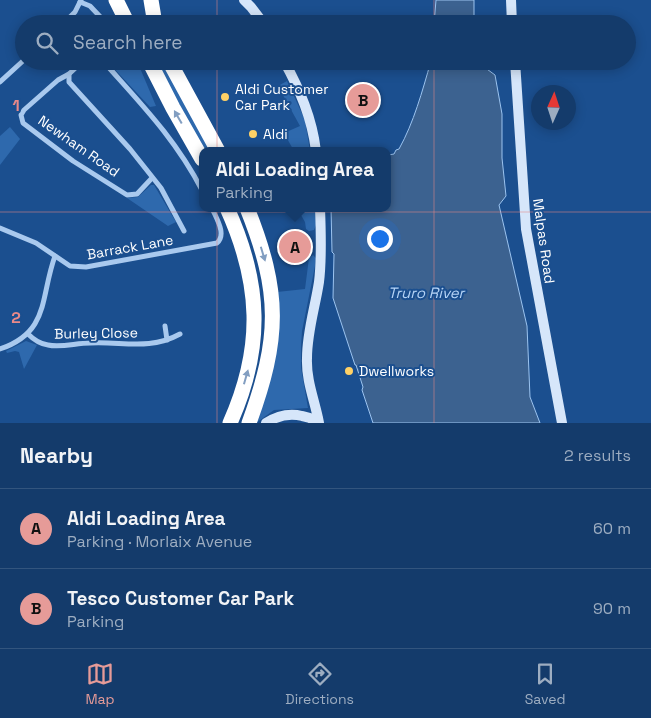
<!DOCTYPE html>
<meta charset="utf-8">
<style>
body{margin:0;font-family:"Space Grotesk",sans-serif;background:#1d4271;color:#f1f3f6}
.compass{position:absolute;left:531px;top:85px;width:45px;height:45px;border-radius:50%;background:#143b6b;box-shadow:0 2px 12px #0003;rotate:3deg}
.you{position:absolute;left:379px;top:238px;width:18px;height:18px;margin:-12px;border:4px solid #fff;border-radius:50%;background:#1a73e8;box-shadow:0 0 0 8px #1a73e833}
.badge{display:grid;place-items:center;width:32px;height:32px;border-radius:50%;background:#e69b98;color:#111;font-size:16px;font-weight:700}
.pin{position:absolute;translate:-50% -50%;border:2px solid #fff;box-shadow:0 1px 5px #0006}
.popup{position:absolute;left:199px;top:147px;width:192px;height:65px;box-sizing:border-box;display:grid;place-content:center;border-radius:10px;background:#143b6b;filter:drop-shadow(0 1px 4px #0005);font-size:16px;white-space:nowrap;color:#9dadc1}
.popup b{font-size:19px;color:#f1f3f6}
.popup::after{content:'';position:absolute;left:50%;top:100%;margin-left:-10px;border:10px solid transparent;border-top-color:#143b6b}
.list{margin:0;padding:0;list-style:none}
h2{display:flex;justify-content:space-between;align-items:center;height:65px;margin:0;padding:0 20px;font-size:21px}
h2 small{font-size:16px;font-weight:400;color:#9dadc1}
.list li{display:grid;grid-template-columns:32px 1fr auto;gap:15px;align-items:center;box-sizing:border-box;height:80px;padding:0 20px;border-top:1px solid #33557e}
.list b{display:block;font-size:19px;white-space:nowrap}
.list p{margin:0;font-size:16px;white-space:nowrap;color:#9dadc1}
.list em{font-size:16px;font-style:normal;color:#9dadc1}
.icon{flex:none;width:28px;height:28px;fill:none;stroke:currentColor;stroke-width:2;stroke-linecap:round;stroke-linejoin:round}
.map{position:relative;flex:none;width:651px;height:423px;overflow:hidden}
.search{position:absolute;background:#143b6b;box-shadow:0 2px 12px #0003;left:15px;right:15px;top:15px;height:55px;display:flex;align-items:center;gap:12px;box-sizing:border-box;padding:0 18px;border-radius:28px;color:#9dadc1;font-size:19px}
.sheet{height:225px;background:#143b6b}
nav{display:flex;justify-content:space-around;align-items:center;box-sizing:border-box;height:70px;border-top:1px solid #33557e;background:#143b6b;font-size:14px;color:#9dadc1}
nav a{display:grid;justify-items:center;gap:2px}
nav .on{color:#e69b98}
.map>svg:first-child{display:block}
.green{fill:#2e69ad}
.water{fill:#3c6290;stroke:#9cc4f0}
.lines{fill:none;stroke-linecap:round;stroke-linejoin:round}
.street{stroke:#a9c9ee;stroke-width:5}
.secondary{stroke:#d6e6fa;stroke-width:10}
.highway{stroke:#fff;stroke-width:15}
.oneway{fill:#829ec1}
.grid{fill:none;stroke:#e88989;stroke-width:1;stroke-opacity:0.55}
.poi-dot{fill:#ffd166;stroke:#1b4f8f;stroke-width:2}
.labels{text-anchor:middle;dominant-baseline:central;stroke-width:4;stroke-linejoin:round;paint-order:stroke}
.poi-label{font-size:14px;fill:#fff;stroke:#1b4f8f;text-anchor:start}
.street-label{font-size:14px;fill:#fff;stroke:#1b4f8f}
.water-label{font-size:15px;font-style:italic;fill:#b5d3f5;stroke:#1b4f8f}
.grid-label{font-size:16px;text-anchor:middle;font-weight:bold;fill:#e88989;stroke:#1b4f8f;stroke-width:4;stroke-linejoin:round;paint-order:stroke}
</style>
<div class="map">
<svg width="651" height="423" viewBox="0 0 651 423">
<rect width="100%" height="100%" fill="#1b4f8f"/>
<g class="green">
<polygon points="107,61 121,61 124,64 127,61 137,61 156,106 150,107"/>
<polygon points="155,61 163,61 211,151 204,151"/>
<polygon points="287,81 305,120 310,151 294,151 284,133 300,126 278,86"/>
<polygon points="10,127 20,139 0,165 0,136"/>
<polygon points="151,185 154,185 176,222 168,226 127,198 138,197"/>
<polygon points="297,208 315,208 316,225 314,230 309,231 306,229 305,222"/>
<polygon points="313,255 316,258 315,266 302,331 301,347 301,368 308,408 274,410 256,423 277,292 305,289 309,258"/>
<polygon points="26,341 37,345 24,369 19,352 15,351 7,353 6,351"/>
</g>
<g class="water">
<polygon points="436,0 474,0 474,24 434,24"/>
<path d="M431 61H476L495 75 502 114V158L506 196 499 205 527 326 530 397 540 423H373L362 390 363 387 356 365H355L333 298 334 254 332 252 331 208H388V155L394 154 396 150 399 149C414 122 422 92 431 61Z"/>
</g>
<g class="lines">
<g class="street">
<polyline points="80,2 90,6 107,24"/>
<polyline points="63,24 75,12 81,0"/>
<polyline points="83,61 69,74 69,82 130,149 161,188 184,231"/>
<path d="M103 61C141 104 175 138 202 190"/>
<polyline points="69,74 58,80 24,110 21,115 23,123 73,161 127,195 137,194 152,178"/>
<polyline points="0,82 24,60"/>
<path d="M0 228 36 243 70 266 86 267 217 243C227 234 216 218 212 208"/>
<polyline points="165,326 167,340"/>
<path d="M28 334C33 339 40 344 48 345 61 348 76 343 90 343 122 341 149 351 180 334"/>
<path d="M0 349C50 332 40 297 55 256"/>
</g>
<g class="secondary">
<polyline points="244,0 251,7 264,24"/>
<polyline points="511,0 512,24"/>
<path d="M284 61C300 90 312 118 316 151"/>
<polyline points="515,61 526,229 562,423"/>
<path d="M266 423C277 416 290 413 302 416 308 417 312 420 318 419"/>
<path d="M319 423C315 401 306 381 307 358 307 332 315 308 319 282 322 258 321 233 320 208"/>
</g>
<g class="highway">
<polyline points="116,0 128,24"/>
<polyline points="151,0 155,24"/>
<polyline points="149,61 173,108 202,159"/>
<polyline points="169,61 218,151"/>
<path d="M227 208C261 283 264 347 230 423"/>
<path d="M247 208C281 293 280 338 249 423"/>
</g>
</g>
<defs><path id="oneway-solid" d="M-6-.8H1V-3.2L6.5 0L1 3.2V.8H-6Z" transform="scale(1.25)"/></defs>
<g class="oneway">
<use href="#oneway-solid" transform="translate(178 117) rotate(-120)"/>
<use href="#oneway-solid" transform="translate(263 254) rotate(73)"/>
<use href="#oneway-solid" transform="translate(246 377) rotate(-74)"/>
</g>
<path class="grid" d="M217 0V24M434 0V24M217 61V423M434 61V423M0 212H651"/>
<g class="poi-dot">
<circle cx="225" cy="97" r="5"/>
<circle cx="253" cy="134" r="5"/>
<circle cx="349" cy="371" r="5"/>
</g>
<g class="labels">
<g class="poi-label">
<text x="235" y="89">Aldi Customer<tspan x="235" dy="16">Car Park</tspan></text>
<text x="263" y="134">Aldi</text>
<text x="359" y="371">Dwellworks</text>
</g>
<g class="street-label">
<text transform="translate(79 146) rotate(35)">Newham Road</text>
<text transform="translate(544 241) rotate(82)">Malpas Road</text>
<text transform="translate(130 247) rotate(-10)">Barrack Lane</text>
<text transform="translate(96 333) rotate(-1)">Burley Close</text>
</g>
<g class="water-label">
<text x="426" y="292">Truro River</text>
</g>
</g>
<g class="grid-label">
<text x="16" y="111">1</text>
<text x="16" y="323">2</text>
</g>
</svg>
<svg class="compass" viewBox="-18 -18 36 36"><path d="M0-13l5 13h-10z" fill="#e53935"/><path d="M0 13l5-13h-10z" fill="#9dadc1"/></svg>
<div class="you"></div>
<div class="pin badge" style="left:295px;top:247px">A</div>
<div class="popup"><b>Aldi Loading Area</b>Parking</div>
<div class="pin badge" style="left:363px;top:100px">B</div>
<div class="search"><svg class="icon" aria-label="search" viewBox="0 0 24 24"><circle cx="10" cy="10" r="6"/><path d="M15 15l6 6"/></svg>Search here</div>
</div>
<section class="sheet">
<h2>Nearby<small>2 results</small></h2>
<ul class="list">
<li><span class="badge">A</span><div><b>Aldi Loading Area</b><p>Parking · Morlaix Avenue</p></div><em>60 m</em></li>
<li><span class="badge">B</span><div><b>Tesco Customer Car Park</b><p>Parking</p></div><em>90 m</em></li>
</ul>
</section>
<nav>
<a class="on"><svg class="icon" aria-label="map" viewBox="0 0 24 24"><path d="M3 6l6-2 6 2 6-2v14l-6 2-6-2-6 2zM9 4v14M15 6v14"/></svg>Map</a>
<a><svg class="icon" aria-label="directions" viewBox="0 0 24 24"><path d="M12 3l9 9-9 9-9-9zM9 14v-3h6M13 9l2 2-2 2"/></svg>Directions</a>
<a><svg class="icon" aria-label="saved" viewBox="0 0 24 24"><path d="M7 4h10v16l-5-4-5 4z"/></svg>Saved</a>
</nav>
